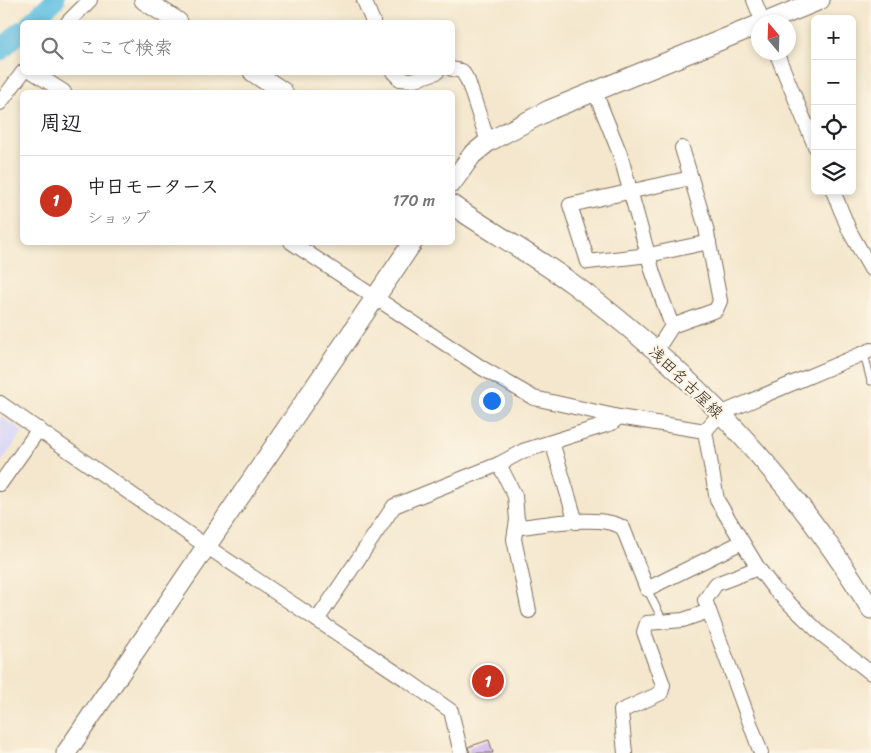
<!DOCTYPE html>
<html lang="ja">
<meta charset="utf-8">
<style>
body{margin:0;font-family:Sriracha,"Klee One",sans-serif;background:#f6f6f6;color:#202124}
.controls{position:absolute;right:15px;top:15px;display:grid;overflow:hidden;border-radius:8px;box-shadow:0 2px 8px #0003}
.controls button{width:45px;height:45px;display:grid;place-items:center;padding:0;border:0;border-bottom:1px solid #e0e0e0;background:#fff;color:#202124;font:25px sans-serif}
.compass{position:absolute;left:751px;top:15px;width:45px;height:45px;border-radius:50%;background:#fff;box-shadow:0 2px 8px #0003;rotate:341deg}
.you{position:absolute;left:491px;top:400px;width:18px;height:18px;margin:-12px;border:4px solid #fff;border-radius:50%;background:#1a73e8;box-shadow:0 0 0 8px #1a73e833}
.badge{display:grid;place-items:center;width:32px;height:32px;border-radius:50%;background:#c8321e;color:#fff;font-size:16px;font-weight:700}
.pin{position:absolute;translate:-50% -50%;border:2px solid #fff;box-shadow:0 1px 5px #0006}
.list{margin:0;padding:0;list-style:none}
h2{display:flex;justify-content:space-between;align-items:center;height:65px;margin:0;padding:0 20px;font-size:21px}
h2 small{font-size:16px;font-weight:400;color:#757577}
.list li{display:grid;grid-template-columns:32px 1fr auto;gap:15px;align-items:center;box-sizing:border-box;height:90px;padding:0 20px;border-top:1px solid #e0e0e0}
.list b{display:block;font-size:19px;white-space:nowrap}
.list p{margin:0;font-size:16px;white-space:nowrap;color:#757577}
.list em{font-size:16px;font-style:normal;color:#757577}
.icon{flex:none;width:28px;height:28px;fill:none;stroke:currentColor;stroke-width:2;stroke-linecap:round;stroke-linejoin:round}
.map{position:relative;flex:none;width:871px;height:753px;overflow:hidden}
.search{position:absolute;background:#fff;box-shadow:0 2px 8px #0003;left:20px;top:20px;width:435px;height:55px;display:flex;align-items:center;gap:12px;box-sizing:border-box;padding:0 18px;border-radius:8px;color:#757577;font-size:19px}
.panel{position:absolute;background:#fff;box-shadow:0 2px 8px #0003;left:20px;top:90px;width:435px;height:155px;border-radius:8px}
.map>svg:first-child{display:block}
.built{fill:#d8d7f8}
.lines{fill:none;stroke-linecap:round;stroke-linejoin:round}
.river{stroke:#65c1e3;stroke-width:20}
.building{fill:#cbb0f1}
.lane-casing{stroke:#7c6c5b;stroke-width:9}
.street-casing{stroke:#7c6c5b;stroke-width:16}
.secondary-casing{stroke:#7c6c5b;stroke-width:21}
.lane{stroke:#fff;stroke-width:7}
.street{stroke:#fff;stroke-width:14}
.secondary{stroke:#fff;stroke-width:19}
.labels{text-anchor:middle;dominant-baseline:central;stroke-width:4.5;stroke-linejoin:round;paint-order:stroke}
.street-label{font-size:16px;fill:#3b2a1e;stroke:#fcf5e5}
</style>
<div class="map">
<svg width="871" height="753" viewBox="0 0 871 753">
<rect width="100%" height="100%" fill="#fcf5e5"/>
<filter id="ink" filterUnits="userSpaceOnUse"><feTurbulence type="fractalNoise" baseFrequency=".02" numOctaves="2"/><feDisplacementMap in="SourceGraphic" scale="10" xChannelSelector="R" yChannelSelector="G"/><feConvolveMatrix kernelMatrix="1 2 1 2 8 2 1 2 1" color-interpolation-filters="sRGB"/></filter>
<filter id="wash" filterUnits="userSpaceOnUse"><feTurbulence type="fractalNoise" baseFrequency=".0096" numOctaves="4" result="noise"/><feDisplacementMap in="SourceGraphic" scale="20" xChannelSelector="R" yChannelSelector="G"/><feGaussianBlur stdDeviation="1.12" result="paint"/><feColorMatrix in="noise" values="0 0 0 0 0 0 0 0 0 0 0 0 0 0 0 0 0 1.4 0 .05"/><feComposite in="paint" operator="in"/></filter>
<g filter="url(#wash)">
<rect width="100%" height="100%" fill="#f4e7cd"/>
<polygon class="built" points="0,416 23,431 0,464"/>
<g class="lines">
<g class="river">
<polyline points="31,22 55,0"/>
<polyline points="0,51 22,30"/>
</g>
</g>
<g id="blocks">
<polygon class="building" points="489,740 493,753 470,753 468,747"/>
</g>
</g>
<g filter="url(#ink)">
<use href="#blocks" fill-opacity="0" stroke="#7c6c5b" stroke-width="1"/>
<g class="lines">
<g class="lane-casing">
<g id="lane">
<polyline points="864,354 871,381"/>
<polyline points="647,589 663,621"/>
</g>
</g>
<g class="street-casing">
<g id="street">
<polyline points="364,0 373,22"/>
<polyline points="754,0 763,22"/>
<polyline points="68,22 90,0"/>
<polyline points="776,52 815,146"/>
<polyline points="452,69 462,71 468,81 488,142"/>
<polyline points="33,72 64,92"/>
<polyline points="393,72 400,79 413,80 437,72"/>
<polyline points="595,92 620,154 653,273 672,326"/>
<polyline points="0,103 23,72"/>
<polyline points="691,178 570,205 588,262 649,255 709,242"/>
<polyline points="833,191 850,232 871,269"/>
<polyline points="291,242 482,368 534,398 619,417 705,431 717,500 758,568 775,590 820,633 871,673"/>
<polyline points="656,351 672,326 716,310 720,301 706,228 682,148"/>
<polyline points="0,403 206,546 407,680 451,711 461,753"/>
<polyline points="705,431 720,414 871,350"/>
<polyline points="552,442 576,522"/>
<path d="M499 464 515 496 517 520 522 527C545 524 605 514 623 528L647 589 742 542"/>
<polyline points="0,484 39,429"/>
<polyline points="517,520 514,539 529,611"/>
<polyline points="758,568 716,584 705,600 761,753"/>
<polyline points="317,620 394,506 499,464 523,451 612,423 619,417"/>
<polyline points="625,753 621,711 661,693 663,685 644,632 647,623 683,620 709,611"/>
</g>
</g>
<g class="secondary-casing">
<g id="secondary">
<polyline points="144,0 178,22"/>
<polyline points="766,22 820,0"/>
<polyline points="253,72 283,92"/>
<polyline points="452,183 472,155 488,142 549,110 758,25"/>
<path d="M452 205C492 232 534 256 573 284 693 372 794 483 871 609"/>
<polyline points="66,753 413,242"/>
</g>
</g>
<use href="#lane" class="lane"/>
<use href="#street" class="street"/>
<use href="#secondary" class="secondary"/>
</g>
</g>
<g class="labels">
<g class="street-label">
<text transform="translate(686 382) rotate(44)">浅田名古屋線</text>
</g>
</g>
</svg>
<div class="controls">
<button>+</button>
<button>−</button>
<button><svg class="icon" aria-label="locate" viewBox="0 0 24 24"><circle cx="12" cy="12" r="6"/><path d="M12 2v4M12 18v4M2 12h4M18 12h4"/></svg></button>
<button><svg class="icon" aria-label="layers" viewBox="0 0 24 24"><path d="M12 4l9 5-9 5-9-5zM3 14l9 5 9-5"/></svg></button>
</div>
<svg class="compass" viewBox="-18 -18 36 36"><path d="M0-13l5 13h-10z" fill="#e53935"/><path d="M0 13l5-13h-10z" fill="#757577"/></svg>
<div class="you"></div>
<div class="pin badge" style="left:488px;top:681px">1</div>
<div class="search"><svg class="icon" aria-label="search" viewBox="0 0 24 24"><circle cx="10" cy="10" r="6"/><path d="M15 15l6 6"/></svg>ここで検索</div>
<section class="panel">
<h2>周辺<small></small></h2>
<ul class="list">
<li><span class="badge">1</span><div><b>中日モータース</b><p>ショップ</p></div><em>170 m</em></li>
</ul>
</section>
</div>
